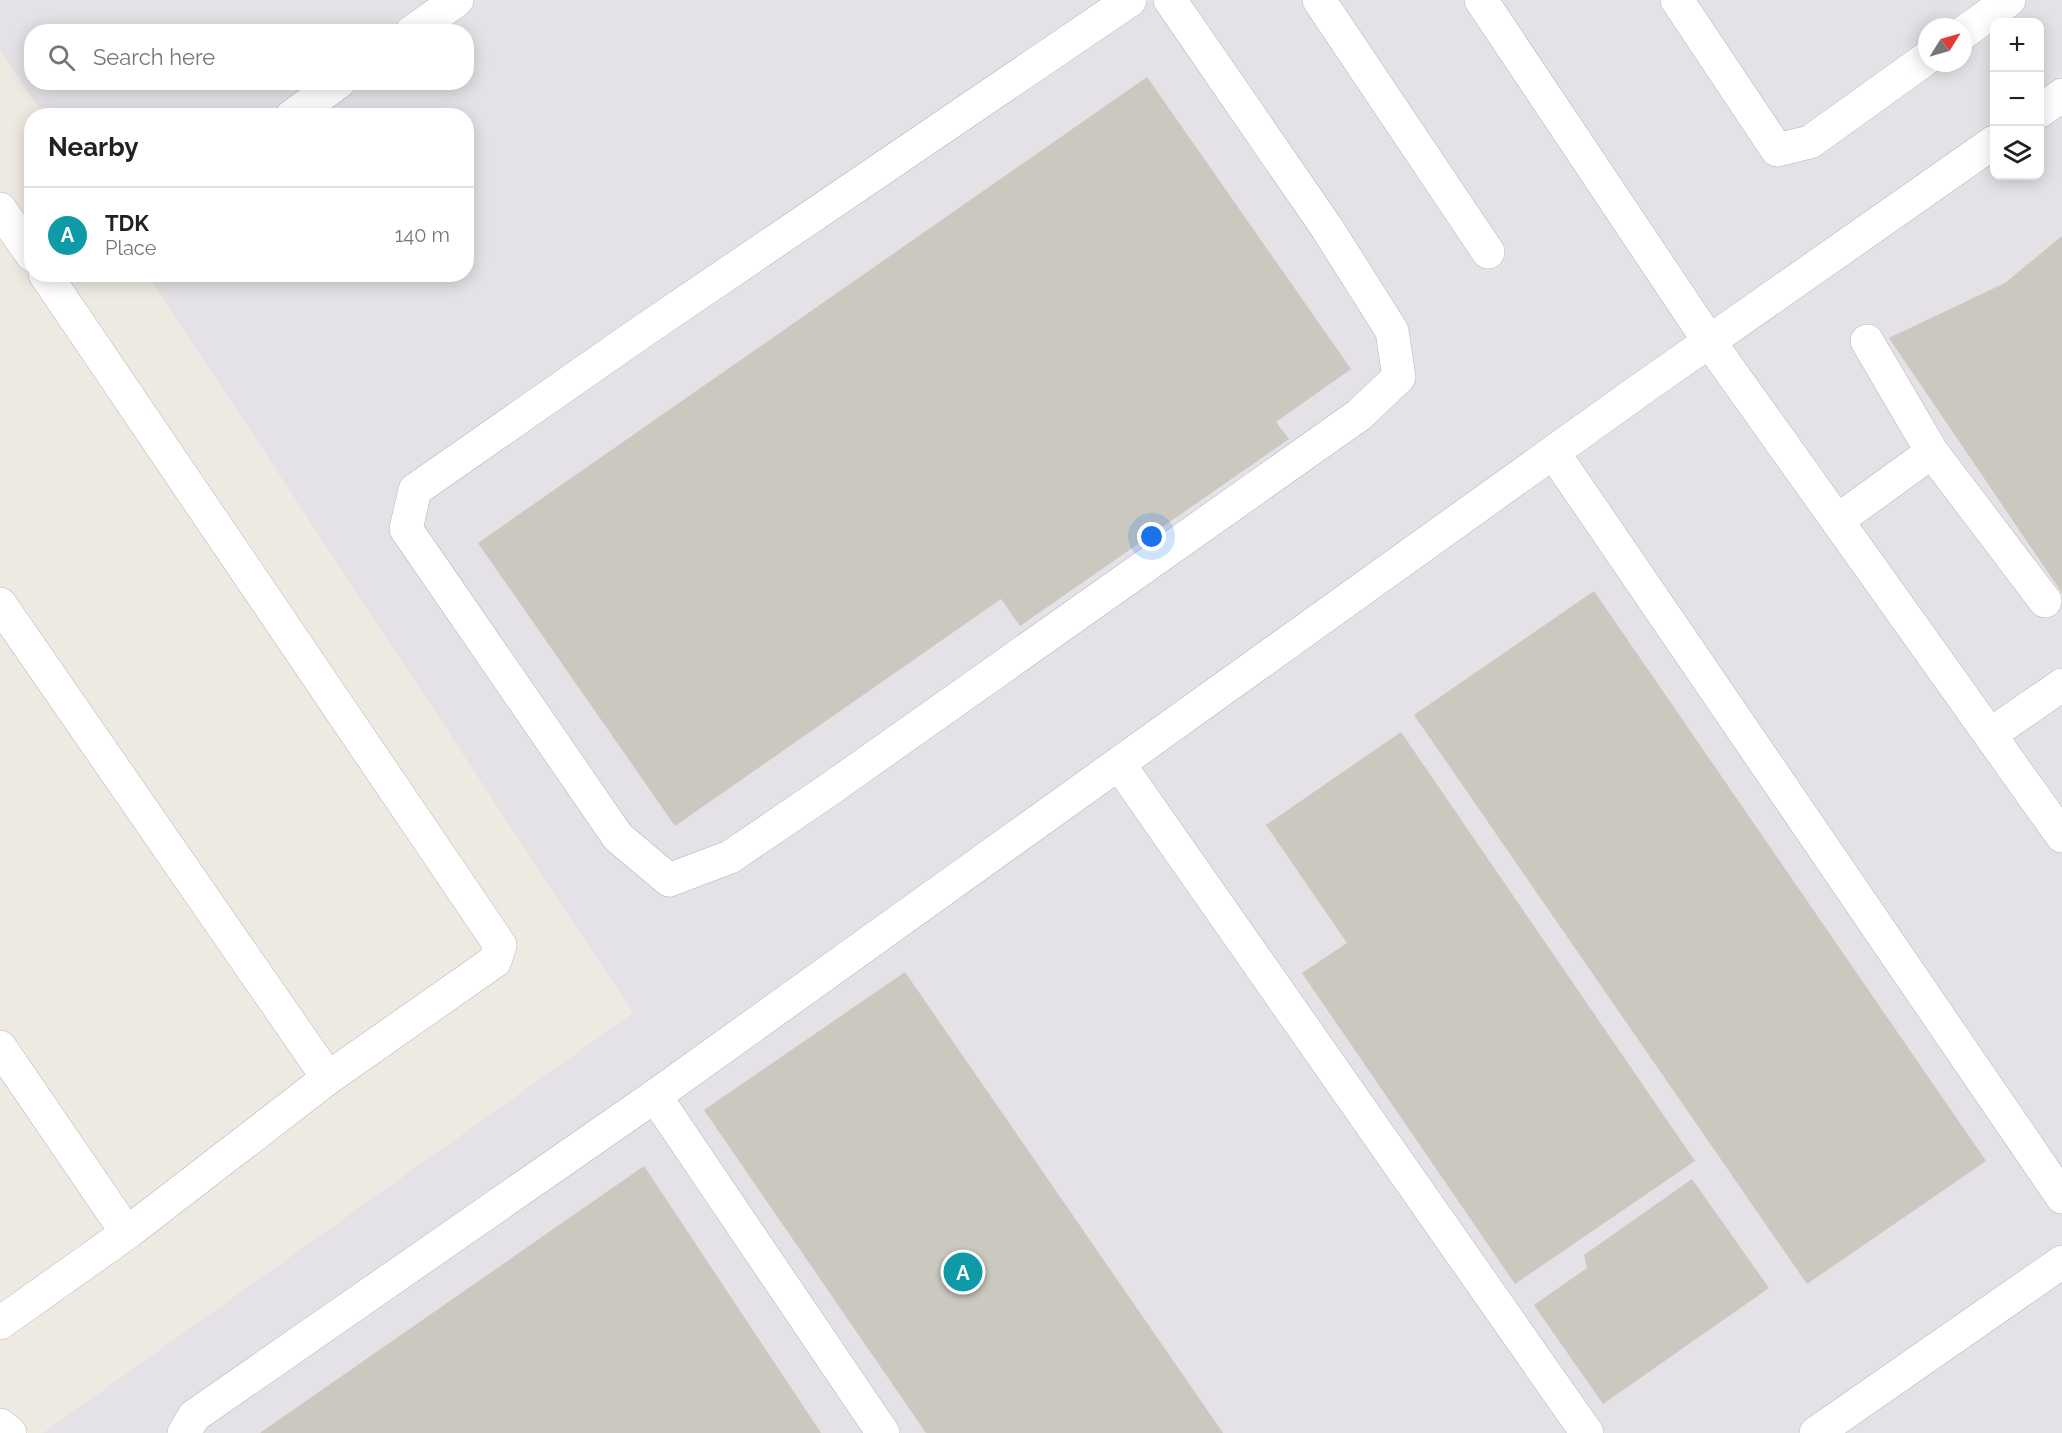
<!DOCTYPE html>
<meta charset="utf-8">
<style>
body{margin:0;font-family:Raleway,sans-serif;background:#f6f6f6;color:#222}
.controls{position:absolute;right:18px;top:18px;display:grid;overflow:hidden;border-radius:12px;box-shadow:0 3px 15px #0003}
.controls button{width:54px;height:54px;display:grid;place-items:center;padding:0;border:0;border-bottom:2px solid #e0e0e0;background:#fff;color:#222;font:30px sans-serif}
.compass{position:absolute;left:1918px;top:18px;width:54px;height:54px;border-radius:50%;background:#fff;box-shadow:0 3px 15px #0003;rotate:53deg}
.you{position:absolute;left:1152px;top:537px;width:21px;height:21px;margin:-15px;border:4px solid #fff;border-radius:50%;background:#1a73e8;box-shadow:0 0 0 9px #1a73e833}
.badge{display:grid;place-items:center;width:39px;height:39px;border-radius:50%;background:#4a55f2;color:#fff;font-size:20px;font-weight:700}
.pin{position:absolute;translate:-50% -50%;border:3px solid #fff;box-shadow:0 2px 6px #0006}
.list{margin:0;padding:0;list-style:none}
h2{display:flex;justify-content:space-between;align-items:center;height:78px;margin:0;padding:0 24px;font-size:26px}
h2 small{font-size:20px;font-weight:400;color:#767676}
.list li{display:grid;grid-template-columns:39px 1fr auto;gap:18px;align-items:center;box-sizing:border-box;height:96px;padding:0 24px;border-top:2px solid #e0e0e0}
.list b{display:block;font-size:22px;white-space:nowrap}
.list p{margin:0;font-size:20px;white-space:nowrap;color:#767676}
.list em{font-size:20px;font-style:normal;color:#767676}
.icon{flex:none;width:33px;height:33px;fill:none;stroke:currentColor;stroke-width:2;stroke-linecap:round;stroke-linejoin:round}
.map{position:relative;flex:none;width:2062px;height:1433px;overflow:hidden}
.search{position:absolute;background:#fff;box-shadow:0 3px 15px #0003;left:24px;top:24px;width:450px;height:66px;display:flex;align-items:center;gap:15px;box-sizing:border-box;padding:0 21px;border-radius:24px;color:#767676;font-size:22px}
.panel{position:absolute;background:#fff;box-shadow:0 3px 15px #0003;left:24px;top:108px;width:450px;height:174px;border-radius:24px}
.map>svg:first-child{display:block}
.industrial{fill:#e4e1e7;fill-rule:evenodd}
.building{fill:#cac8bf}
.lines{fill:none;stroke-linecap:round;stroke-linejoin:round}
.minor-casing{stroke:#b4b5c0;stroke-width:34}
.minor{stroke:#fff;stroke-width:33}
</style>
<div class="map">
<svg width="2062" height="1433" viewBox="0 0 2062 1433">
<rect width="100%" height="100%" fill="#eeeae1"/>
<path class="industrial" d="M0 0H2062V1433H43L633 1013 148 275 466 274V116L43 115 0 50ZM1994 22H2040V176H1994ZM1927 27H1963V63H1927ZM32 32H466V82H32Z"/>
<g class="building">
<polygon points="1147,77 1351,369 1276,422 1289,439 1020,626 1001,599 675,826 478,543"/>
<polygon points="2062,236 2062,593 1889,338 2005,283"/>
<polygon points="1594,591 1986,1161 1807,1284 1414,715"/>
<polygon points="1401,732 1695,1161 1515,1284 1302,973 1347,943 1266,825"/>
<polygon points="905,972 1223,1433 926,1433 704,1110"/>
<polygon points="644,1166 821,1433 260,1433"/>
<polygon points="1692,1179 1769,1288 1603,1404 1534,1305 1587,1268 1584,1255"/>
</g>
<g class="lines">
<g class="minor-casing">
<g id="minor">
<polyline points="1130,0 643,331 415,490 406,529 618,837 669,880 730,857 827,791 1359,415 1399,377 1392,331 1327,228 1170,0"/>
<polyline points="1319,0 1488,252"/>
<polyline points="1481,0 1709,341 2062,836"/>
<polyline points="1677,0 1777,150 1810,142 1927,58"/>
<polyline points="412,32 457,0"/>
<polyline points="1963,33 2009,0"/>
<polyline points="2040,111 2062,95"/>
<polyline points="292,116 339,82"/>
<polyline points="0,209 32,255"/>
<polyline points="1867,341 1932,452 2045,601"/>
<polyline points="1553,452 2062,1197"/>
<polyline points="1838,520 1932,452"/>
<polyline points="0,604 328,1078"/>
<polyline points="1991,734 2062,685"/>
<polyline points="1119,764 1587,1433"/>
<polyline points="0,1047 127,1233"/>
<polyline points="655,1096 883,1433"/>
<polyline points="0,1323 127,1233 328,1078 495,961 500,945 45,274"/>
<polyline points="0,1425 10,1433"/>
<polyline points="184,1433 194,1416 655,1096 1640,390 1994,142"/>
<polyline points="1816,1433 2062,1262"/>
</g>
</g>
<use href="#minor" class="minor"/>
</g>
</svg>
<div class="controls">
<button>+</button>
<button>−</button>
<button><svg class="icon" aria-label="layers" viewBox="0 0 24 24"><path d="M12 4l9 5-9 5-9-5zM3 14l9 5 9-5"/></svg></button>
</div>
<svg class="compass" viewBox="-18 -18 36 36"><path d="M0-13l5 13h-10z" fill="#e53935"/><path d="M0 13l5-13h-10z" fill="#767676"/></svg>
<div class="you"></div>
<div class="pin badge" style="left:963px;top:1272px;background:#0f9aa8">A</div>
<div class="search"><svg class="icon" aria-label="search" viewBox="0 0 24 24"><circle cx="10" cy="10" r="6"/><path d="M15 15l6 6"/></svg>Search here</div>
<section class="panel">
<h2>Nearby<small></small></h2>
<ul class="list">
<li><span class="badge" style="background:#0f9aa8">A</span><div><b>TDK</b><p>Place</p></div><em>140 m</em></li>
</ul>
</section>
</div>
